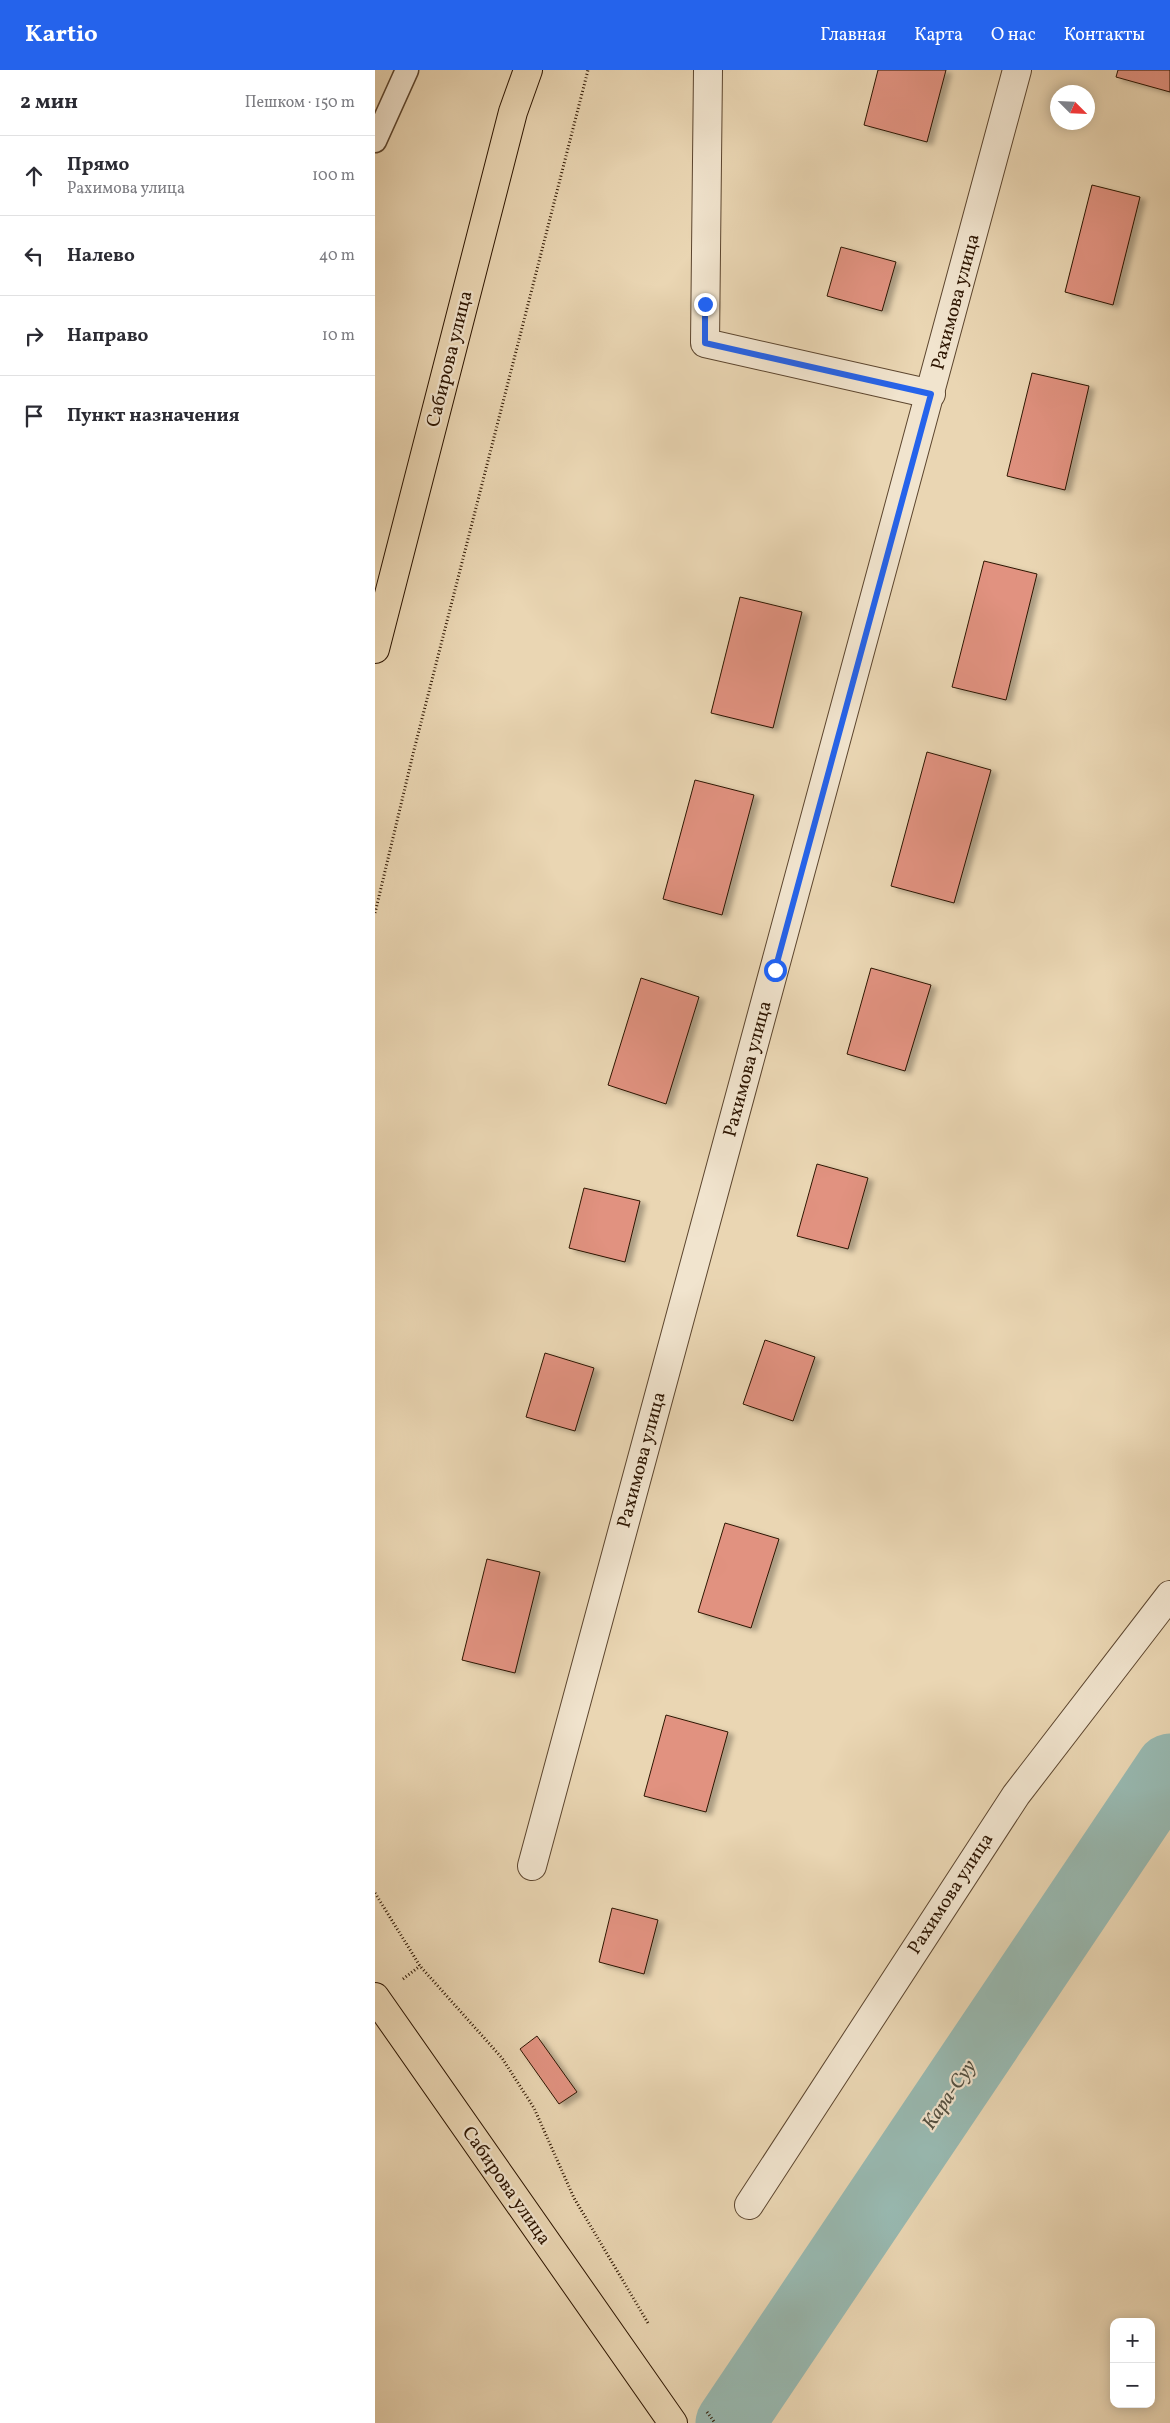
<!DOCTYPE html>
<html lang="ru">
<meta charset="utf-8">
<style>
body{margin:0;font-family:Vollkorn,serif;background:#f7f7f7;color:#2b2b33}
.controls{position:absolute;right:15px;bottom:15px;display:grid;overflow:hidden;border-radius:10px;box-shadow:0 2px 12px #0003}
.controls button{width:45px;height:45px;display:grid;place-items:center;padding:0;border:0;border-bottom:1px solid #e1e1e2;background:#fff;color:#2b2b33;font:25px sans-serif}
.compass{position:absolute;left:675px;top:15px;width:45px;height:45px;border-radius:50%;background:#fff;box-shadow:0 2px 12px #0003;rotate:114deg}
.stop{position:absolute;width:15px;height:15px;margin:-11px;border:4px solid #2563eb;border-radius:50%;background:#fff}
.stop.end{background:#2563eb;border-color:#fff;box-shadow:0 1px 5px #0008}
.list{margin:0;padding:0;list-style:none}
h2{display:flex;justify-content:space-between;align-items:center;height:65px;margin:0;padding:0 20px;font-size:21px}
h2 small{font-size:16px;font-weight:400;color:#7c7c81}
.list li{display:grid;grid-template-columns:32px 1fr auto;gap:15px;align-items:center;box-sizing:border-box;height:80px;padding:0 20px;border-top:1px solid #e1e1e2}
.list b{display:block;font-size:19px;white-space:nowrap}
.list p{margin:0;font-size:16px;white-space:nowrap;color:#7c7c81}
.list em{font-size:16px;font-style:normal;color:#7c7c81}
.icon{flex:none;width:28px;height:28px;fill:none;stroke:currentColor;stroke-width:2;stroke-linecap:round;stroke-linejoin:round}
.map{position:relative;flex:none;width:795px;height:2353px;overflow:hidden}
header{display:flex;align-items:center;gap:30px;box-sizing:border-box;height:70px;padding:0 25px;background:#2563eb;color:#fff}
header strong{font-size:24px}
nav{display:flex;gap:28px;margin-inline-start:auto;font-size:18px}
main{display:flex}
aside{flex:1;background:#fff}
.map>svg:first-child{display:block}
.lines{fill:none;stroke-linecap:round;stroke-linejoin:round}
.river{stroke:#98b9b1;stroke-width:69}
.building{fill:#e19280;stroke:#2d1501;filter:url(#shadow)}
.service-casing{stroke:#5c452e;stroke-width:25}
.minor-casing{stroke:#5c452e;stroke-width:30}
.trunk-casing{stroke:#2d1501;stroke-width:30}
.path{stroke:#2d1501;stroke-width:3;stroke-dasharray:1 2.5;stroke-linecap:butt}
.service{stroke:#f1e4ce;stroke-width:22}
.minor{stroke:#f1e4ce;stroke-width:28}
.trunk{stroke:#ead6b3;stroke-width:28}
.route{stroke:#2563eb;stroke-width:6}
.labels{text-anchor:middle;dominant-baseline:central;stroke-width:4.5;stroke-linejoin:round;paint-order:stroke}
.street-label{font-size:19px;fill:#2d1501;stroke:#f1e4ce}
.water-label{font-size:20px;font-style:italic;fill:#524e3f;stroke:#f1e4ce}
</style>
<header>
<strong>Kartio</strong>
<nav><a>Главная</a><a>Карта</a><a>О нас</a><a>Контакты</a></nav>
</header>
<main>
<aside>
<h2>2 мин<small>Пешком · 150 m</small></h2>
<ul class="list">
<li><svg class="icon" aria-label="ahead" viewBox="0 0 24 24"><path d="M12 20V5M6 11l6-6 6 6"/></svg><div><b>Прямо</b><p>Рахимова улица</p></div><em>100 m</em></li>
<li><svg class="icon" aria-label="left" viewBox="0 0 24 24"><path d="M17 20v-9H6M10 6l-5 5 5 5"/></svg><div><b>Налево</b></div><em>40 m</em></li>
<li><svg class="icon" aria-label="right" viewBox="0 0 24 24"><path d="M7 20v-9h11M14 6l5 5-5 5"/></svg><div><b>Направо</b></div><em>10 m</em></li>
<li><svg class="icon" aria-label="arrive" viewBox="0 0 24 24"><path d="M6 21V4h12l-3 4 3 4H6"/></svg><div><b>Пункт назначения</b></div></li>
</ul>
</aside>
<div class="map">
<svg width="795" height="2353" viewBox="0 0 795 2353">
<defs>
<filter id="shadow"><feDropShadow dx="5.5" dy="3" stdDeviation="2.5" flood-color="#0004"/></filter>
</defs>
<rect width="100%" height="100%" fill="#ead6b3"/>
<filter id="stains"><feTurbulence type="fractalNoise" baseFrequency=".004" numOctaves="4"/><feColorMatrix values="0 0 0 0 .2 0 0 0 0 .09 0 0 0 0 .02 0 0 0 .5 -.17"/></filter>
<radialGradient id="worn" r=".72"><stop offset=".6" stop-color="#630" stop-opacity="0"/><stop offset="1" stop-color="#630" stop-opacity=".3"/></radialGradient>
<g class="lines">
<polyline class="river" points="355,2353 795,1698"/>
</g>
<g class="building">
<polygon points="503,0 571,0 552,72 489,55"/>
<polygon points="743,0 795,0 795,22 741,7"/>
<polygon points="717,115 765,127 738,235 690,222"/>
<polygon points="466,177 521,192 507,241 452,226"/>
<polygon points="657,303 714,316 690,420 632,406"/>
<polygon points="609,491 662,504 631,630 577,617"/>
<polygon points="365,527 427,542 398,658 336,643"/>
<polygon points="552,682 616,700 579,833 516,816"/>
<polygon points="320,710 379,725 347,845 288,829"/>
<polygon points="496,898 556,915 530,1001 472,984"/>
<polygon points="266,908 324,927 291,1034 233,1015"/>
<polygon points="442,1094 493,1108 473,1179 422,1166"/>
<polygon points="209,1118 265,1131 250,1192 194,1178"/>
<polygon points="390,1270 440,1287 418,1351 368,1334"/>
<polygon points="170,1283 219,1298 200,1361 151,1347"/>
<polygon points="350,1453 404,1469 376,1558 323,1542"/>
<polygon points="112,1489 165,1502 140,1603 87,1590"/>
<polygon points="291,1645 353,1662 331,1742 269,1726"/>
<polygon points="237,1838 283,1850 269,1904 224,1892"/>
<polygon points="162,1966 202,2022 184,2034 145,1979"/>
</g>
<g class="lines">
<g class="service-casing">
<polyline id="service" points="0,71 32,0"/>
</g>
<g class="minor-casing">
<g id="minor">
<polyline points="333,0 330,273 556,324"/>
<polyline points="157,1796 642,0"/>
<polyline points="374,2135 641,1725 795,1525"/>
</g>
</g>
<g class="trunk-casing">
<g id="trunk">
<polyline points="0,579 138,42 153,0"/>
<polyline points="0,1927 298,2353"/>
</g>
</g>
<g class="path">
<polyline points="0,843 39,680 213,0"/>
<polyline points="0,1823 45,1896 127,1988 159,2038 199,2128 273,2253"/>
<polyline points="28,1909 45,1896"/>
<polyline points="332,2342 340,2353"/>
</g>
<use href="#service" class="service"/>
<use href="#minor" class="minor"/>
<use href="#trunk" class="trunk"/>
</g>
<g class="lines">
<polyline class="route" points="330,234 330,273 556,324 400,900"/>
</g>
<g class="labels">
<g class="street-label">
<text transform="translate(581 232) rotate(-75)">Рахимова улица</text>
<text transform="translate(75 289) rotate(-76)">Сабирова улица</text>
<text transform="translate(373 999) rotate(-75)">Рахимова улица</text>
<text transform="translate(267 1390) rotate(-75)">Рахимова улица</text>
<text transform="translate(576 1824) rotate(-57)">Рахимова улица</text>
<text transform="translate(131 2116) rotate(55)">Сабирова улица</text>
</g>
<g class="water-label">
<text transform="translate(575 2025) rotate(-56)">Кара-Суу</text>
</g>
</g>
<rect width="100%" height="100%" filter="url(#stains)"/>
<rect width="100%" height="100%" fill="url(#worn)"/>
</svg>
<div class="controls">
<button>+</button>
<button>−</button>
</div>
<svg class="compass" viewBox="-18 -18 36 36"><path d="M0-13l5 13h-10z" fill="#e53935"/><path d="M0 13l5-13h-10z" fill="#7c7c81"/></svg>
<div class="stop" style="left:400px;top:900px"></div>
<div class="stop end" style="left:330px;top:234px"></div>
</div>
</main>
